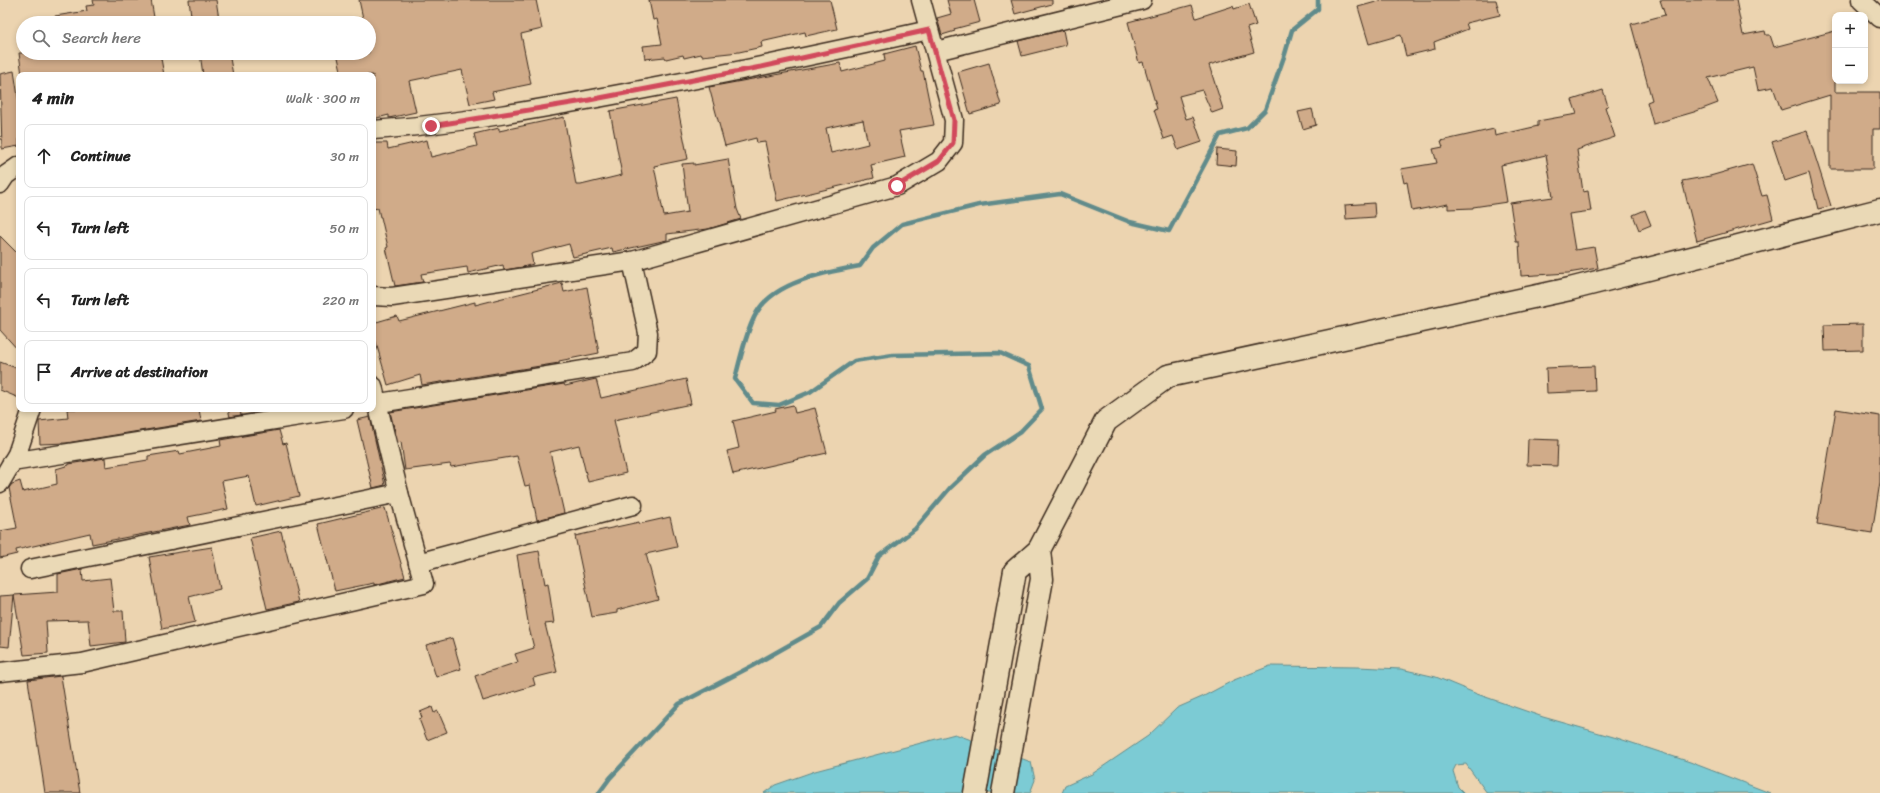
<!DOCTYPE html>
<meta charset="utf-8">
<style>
body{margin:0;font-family:Sriracha,sans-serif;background:#f2f2f2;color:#222}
.controls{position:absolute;right:12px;top:12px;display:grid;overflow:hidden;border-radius:8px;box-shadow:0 2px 6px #0003}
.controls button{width:36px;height:36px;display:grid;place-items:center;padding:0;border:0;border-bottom:1px solid #e0e0e0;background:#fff;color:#222;font:20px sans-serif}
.stop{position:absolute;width:12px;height:12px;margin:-9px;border:3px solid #d1495b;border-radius:50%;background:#fff}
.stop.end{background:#d1495b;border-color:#fff;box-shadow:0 1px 4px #0008}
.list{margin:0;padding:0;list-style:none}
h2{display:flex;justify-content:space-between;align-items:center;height:52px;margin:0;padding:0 16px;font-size:17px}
h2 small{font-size:13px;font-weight:400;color:#767676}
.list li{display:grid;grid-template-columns:26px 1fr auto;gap:12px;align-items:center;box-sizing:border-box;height:64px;margin:0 8px 8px;padding:0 8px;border:1px solid #e0e0e0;border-radius:8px}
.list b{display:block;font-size:15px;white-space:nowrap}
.list em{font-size:13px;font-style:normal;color:#767676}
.icon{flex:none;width:22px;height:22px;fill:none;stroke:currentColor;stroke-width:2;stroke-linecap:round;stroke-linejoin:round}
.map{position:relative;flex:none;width:1880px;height:793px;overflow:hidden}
.search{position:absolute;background:#fff;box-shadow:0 2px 6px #0003;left:16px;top:16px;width:360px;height:44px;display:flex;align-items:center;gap:10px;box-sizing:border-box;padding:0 14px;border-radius:22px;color:#767676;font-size:15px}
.panel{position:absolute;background:#fff;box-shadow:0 2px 6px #0003;left:16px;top:72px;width:360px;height:340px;border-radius:8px}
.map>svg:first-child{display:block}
.water{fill:#7bcbd4;stroke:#618b8b}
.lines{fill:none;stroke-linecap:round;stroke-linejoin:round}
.stream{stroke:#618b8b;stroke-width:4.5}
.building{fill:#d0ab89;stroke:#3b2a1e;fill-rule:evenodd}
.minor-casing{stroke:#3b2a1e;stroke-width:21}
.tertiary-casing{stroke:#3b2a1e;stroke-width:25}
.minor{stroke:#ead9b6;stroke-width:18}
.tertiary{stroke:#ead9b6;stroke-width:22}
.route{stroke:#d1495b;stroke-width:5}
</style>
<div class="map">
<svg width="1880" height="793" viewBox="0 0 1880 793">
<rect width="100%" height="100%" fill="#ecd4b0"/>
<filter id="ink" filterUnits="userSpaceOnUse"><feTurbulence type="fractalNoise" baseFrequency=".025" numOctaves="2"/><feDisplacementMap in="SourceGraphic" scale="8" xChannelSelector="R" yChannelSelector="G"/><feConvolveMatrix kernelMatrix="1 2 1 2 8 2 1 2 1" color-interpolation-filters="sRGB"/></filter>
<g filter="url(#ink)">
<g class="water">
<polygon points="1270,666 1358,667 1401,669 1436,677 1477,694 1543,717 1617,738 1690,762 1770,793 1487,793 1466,764 1456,765 1453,771 1458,787 1464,793 1062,793 1065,786 1092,774 1148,736 1177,708 1202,697 1234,680"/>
<polygon points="955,734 1031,762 1035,780 1030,793 764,793 775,785 815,771"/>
</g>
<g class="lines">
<path class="stream" d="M599 793 610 778 679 704 752 666 821 627 839 603 867 579 879 556 915 529 950 488 985 455 1020 432 1042 409 1029 366 1000 353 893 355 854 361 810 392 779 405 753 403 735 379C740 359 747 329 757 312 775 281 828 272 860 266L873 248 902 224 979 205 1060 194 1130 222 1169 231 1220 135 1247 128 1265 110 1285 54 1292 30 1318 9V0"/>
</g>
<g class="building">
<polygon points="93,0 151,0 155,23 56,23 55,16 87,11 86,6 94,5"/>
<polygon points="189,0 216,0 219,19 216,19 217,23 192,23"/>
<polygon points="359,0 536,0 542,29 521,34 531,84 492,92 494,99 470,104 462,70 409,81 416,112 389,118 389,115 373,119 373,75 342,75 337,53 369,53 369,23 364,23"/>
<polygon points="649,0 830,0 837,29 806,36 805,32 761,42 762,47 739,52 702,56 701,54 684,58 683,55 666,59 665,57 645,59 643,46 662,44 657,19 653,20"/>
<polygon points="947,0 974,0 980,22 954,29 955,31 942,35 937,18 951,14"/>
<polygon points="1011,0 1052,0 1052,4 1015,14"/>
<polygon points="1383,0 1496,0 1500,15 1466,23 1468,29 1434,42 1435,49 1406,56 1401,35 1369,44 1358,7"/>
<polygon points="1660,0 1736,0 1743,35 1765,31 1766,35 1770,35 1774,47 1835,31 1835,92 1880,92 1880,129 1873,129 1873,169 1830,169 1830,95 1781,110 1773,87 1758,90 1753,67 1708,78 1718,103 1694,112 1653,124 1647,102 1652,100 1631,24 1665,15"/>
<polygon points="1249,4 1256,25 1247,28 1254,52 1209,65 1223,109 1212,113 1202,90 1179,96 1186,119 1193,117 1202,142 1178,150 1173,136 1164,139 1154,110 1157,109 1143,62 1139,63 1128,22 1192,5 1196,18 1233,6 1234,9"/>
<polygon points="1063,30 1066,45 1022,56 1018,41"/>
<path d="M915 46 921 71H923L934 125 899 131 905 157 871 165 874 178 777 201 765 142 757 143 756 138 725 146 709 87 840 63 842 72 885 61 884 54ZM863 120 868 144 831 153 826 128Z"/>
<polygon points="19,53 160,53 164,75 22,75"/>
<polygon points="200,53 229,53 233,75 203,75"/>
<polygon points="989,63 1001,105 970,114 958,72"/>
<polygon points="14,71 19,103 19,146 2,149 0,74"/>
<polygon points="1603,90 1608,106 1605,107 1615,137 1577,150 1583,192 1588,191 1591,211 1569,214 1575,250 1594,247 1598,268 1568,273 1521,276 1519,242 1516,242 1510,203 1553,197 1546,155 1501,165 1507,202 1473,207 1473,208 1448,209 1448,204 1412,211 1407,182 1404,183 1401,169 1437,163 1433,149 1443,147 1441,141 1494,129 1495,136 1538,126 1538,121 1577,114 1572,100"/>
<polygon points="676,99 688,159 654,166 664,216 688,212 682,164 694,163 694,165 728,159 737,209 741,219 708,229 667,234 667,240 613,252 612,248 573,257 569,244 531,254 533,264 523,267 504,270 503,265 468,273 467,267 421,274 423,282 395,286 386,248 388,247 381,217 380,217 378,208 373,209 373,143 387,143 388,149 427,140 431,157 477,146 474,134 499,128 499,131 564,117 576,185 581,185 622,175 610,111"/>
<polygon points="1312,109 1316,125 1303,129 1298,112"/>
<polygon points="1807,131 1831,206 1818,209 1809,173 1785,181 1772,142"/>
<polygon points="1217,149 1237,151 1236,166 1216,164"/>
<polygon points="1752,164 1762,196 1767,195 1773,219 1697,241 1682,181 1710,176"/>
<polygon points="1374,203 1375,217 1346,219 1345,205"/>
<polygon points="1645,210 1651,225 1639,230 1633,215"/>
<polygon points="0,236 19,255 19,351 0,330"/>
<polygon points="562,283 564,292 587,287 599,353 559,361 559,363 422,385 420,375 388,385 373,332 373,323 397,316 399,321 475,302 475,305"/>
<polygon points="1863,324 1863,350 1825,351 1824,325"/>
<polygon points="0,362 19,369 19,398 0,390"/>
<polygon points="1594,366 1595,391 1547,393 1546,368"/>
<polygon points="596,379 601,398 686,379 691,404 614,420 626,473 588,482 579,445 550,452 564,513 537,520 530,485 525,486 517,456 451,467 450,464 405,470 401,442 398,443 390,412 564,384 565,386"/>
<polygon points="793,405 795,413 815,408 827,453 733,474 727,451 739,448 733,421 776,411 775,409"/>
<polygon points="67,409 199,409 201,421 66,443 40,444 39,421 68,418"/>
<polygon points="228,409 240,409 241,415 230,417"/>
<polygon points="1836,409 1880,416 1880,482 1872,533 1817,524"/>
<polygon points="370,417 385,485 373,488 357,420"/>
<polygon points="279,430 283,444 286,443 299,496 256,506 249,476 222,481 228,509 188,517 190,525 92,544 90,533 16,550 17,554 0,558 0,531 17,528 9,488 12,484 20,481 23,492 57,484 56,469 69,465 69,464 105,458 106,467 148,460 148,456 179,451 180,454 221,446 220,440"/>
<polygon points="1528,439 1558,440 1557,466 1527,465"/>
<polygon points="385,508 405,577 374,585 374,583 335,591 318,524"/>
<polygon points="670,517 677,547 646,554 658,599 617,610 617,613 592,617 575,536 639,522 639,524"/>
<polygon points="281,531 299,602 267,609 250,538"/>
<polygon points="212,547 220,589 189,597 195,622 162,629 149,557"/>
<polygon points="539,551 545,584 548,583 554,623 545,624 557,672 533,678 535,685 483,701 475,676 518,662 515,654 534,648 529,628 517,555"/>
<polygon points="82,569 83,581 110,578 114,611 123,611 125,642 91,646 88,620 46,621 48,653 24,655 14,595 58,592 58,574"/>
<polygon points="14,595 9,647 0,646 0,596"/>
<polygon points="452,638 461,669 436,677 426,645"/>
<polygon points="61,676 80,793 45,793 28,680"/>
<polygon points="432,707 434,713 438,711 447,732 427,740 419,719 422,718 420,712"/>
</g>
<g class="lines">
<g class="minor-casing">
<g id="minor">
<polyline points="1861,0 1880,18"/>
<polyline points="936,51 1142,0"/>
<path d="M373 130C459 124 545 108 630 92 730 73 830 52 929 30"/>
<polyline points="0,184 6,175 19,166"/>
<polyline points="373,296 392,297 632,261 897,186 939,161 953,143 954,120 921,0"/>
<polyline points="373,404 633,362 647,351 648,333 632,261"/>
<polyline points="12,462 344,409"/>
<polyline points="0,483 17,454 32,409"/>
<polyline points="418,563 633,505"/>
<polyline points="30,569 399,493"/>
<polyline points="0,672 82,663 424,584 399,493 373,386"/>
</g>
</g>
<g class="tertiary-casing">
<g id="tertiary">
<polyline points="975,793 1015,571 1039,550 1106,421 1168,376 1570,289 1880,210"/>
<polyline points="1003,793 1042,579 1039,550"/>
</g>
</g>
<use href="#minor" class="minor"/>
<use href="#tertiary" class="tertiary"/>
</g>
</g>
<g class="lines" filter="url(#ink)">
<polyline class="route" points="431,126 584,101 761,67 929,30 954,120 953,143 939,161 897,186"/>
</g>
</svg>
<div class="controls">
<button>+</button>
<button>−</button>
</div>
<div class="stop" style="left:897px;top:186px"></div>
<div class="stop end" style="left:431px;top:126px"></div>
<div class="search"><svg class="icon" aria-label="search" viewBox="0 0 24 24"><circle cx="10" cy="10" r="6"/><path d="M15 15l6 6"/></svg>Search here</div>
<section class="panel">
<h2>4 min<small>Walk · 300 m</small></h2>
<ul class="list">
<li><svg class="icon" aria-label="ahead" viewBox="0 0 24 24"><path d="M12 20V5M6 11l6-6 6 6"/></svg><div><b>Continue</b></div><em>30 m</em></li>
<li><svg class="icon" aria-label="left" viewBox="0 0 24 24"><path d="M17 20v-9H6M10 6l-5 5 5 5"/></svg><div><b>Turn left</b></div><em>50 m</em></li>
<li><svg class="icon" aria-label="left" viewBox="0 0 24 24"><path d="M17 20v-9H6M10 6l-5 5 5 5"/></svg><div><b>Turn left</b></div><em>220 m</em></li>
<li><svg class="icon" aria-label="arrive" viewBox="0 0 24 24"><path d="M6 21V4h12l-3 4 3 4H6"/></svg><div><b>Arrive at destination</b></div></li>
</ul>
</section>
</div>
